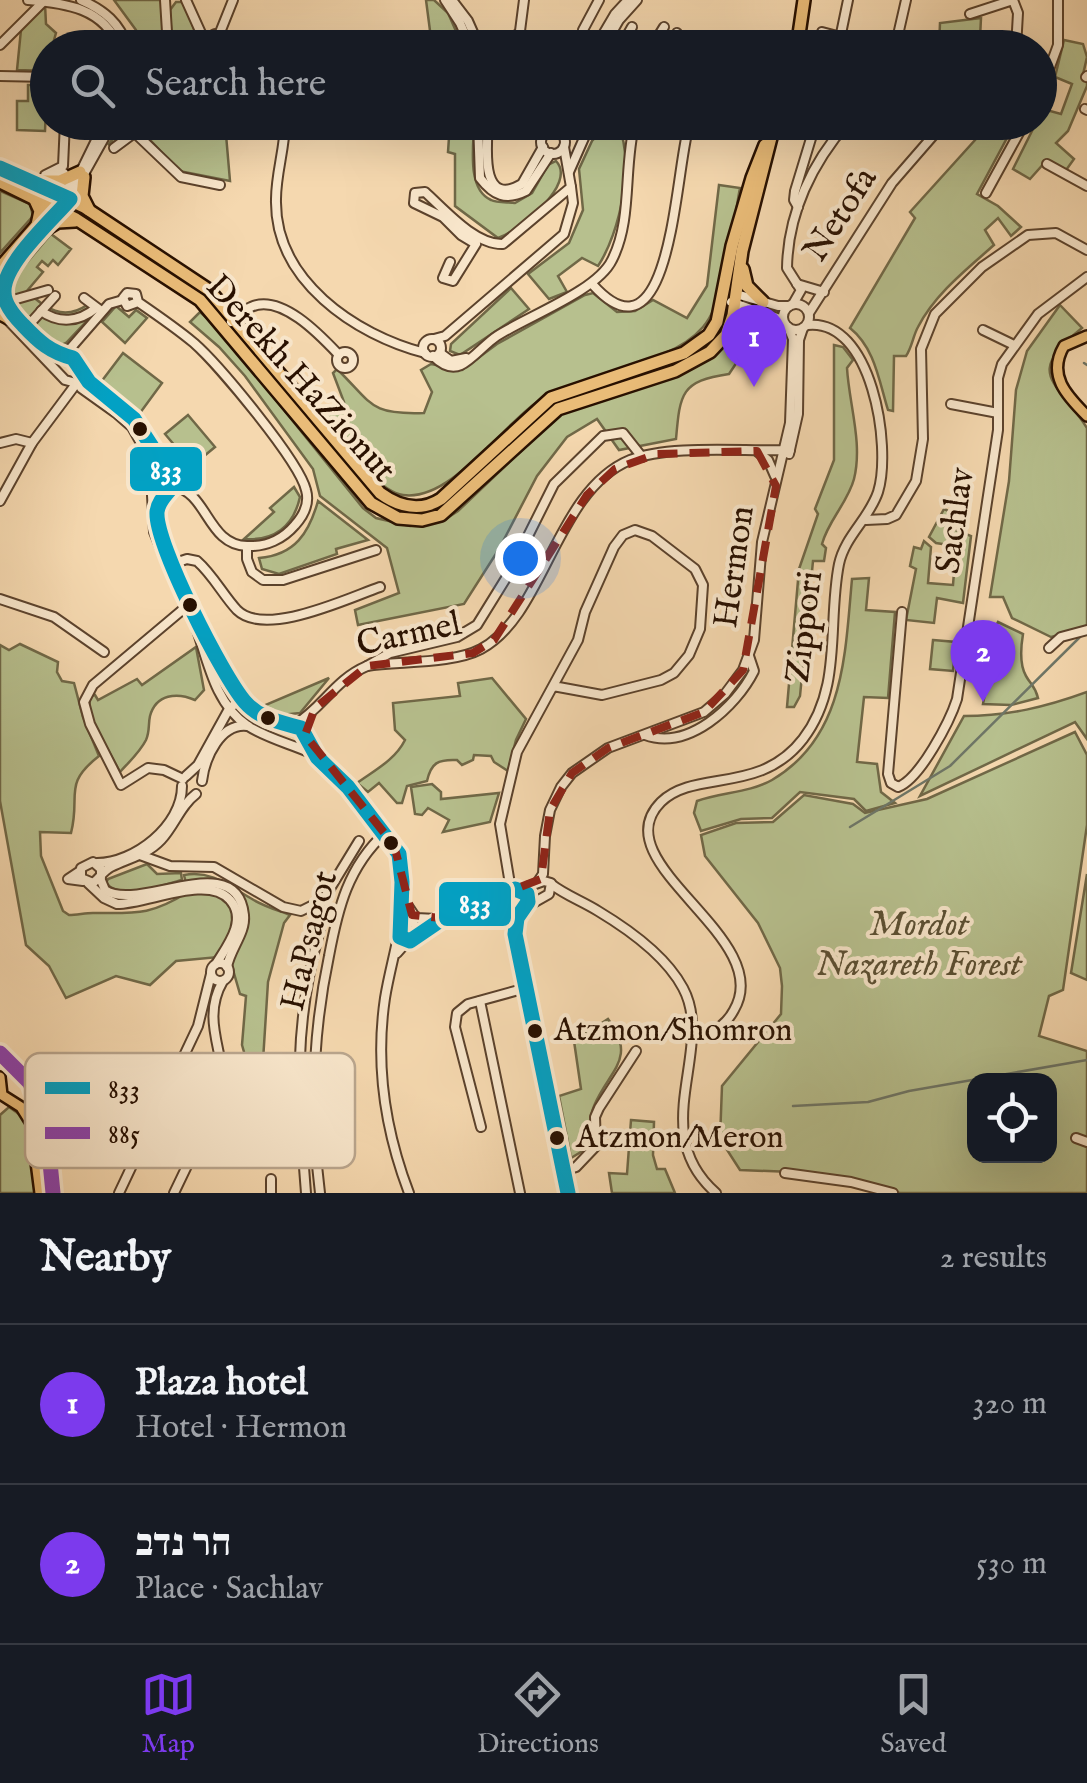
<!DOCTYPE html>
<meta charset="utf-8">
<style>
body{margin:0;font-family:"IM FELL English","Frank Ruhl Libre",serif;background:#242831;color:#f1f3f6}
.controls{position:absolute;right:30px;bottom:30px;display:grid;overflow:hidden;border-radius:20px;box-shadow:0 10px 40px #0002}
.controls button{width:90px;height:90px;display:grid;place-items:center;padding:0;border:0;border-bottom:2px solid #363941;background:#171b24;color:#f1f3f6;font:50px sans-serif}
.you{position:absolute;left:520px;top:558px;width:35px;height:35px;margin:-25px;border:8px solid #fff;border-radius:50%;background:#1a73e8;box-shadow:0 0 0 15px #1a73e833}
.badge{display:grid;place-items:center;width:65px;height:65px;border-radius:50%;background:#7c3aed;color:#fff;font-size:32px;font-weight:700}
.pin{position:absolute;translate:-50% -82px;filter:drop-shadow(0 2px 5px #0008)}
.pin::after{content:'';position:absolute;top:52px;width:35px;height:30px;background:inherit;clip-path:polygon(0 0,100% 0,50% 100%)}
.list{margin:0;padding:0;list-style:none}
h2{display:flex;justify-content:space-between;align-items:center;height:130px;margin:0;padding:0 40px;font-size:42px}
h2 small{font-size:32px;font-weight:400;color:#9ea1a6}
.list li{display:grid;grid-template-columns:65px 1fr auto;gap:30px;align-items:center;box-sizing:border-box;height:160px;padding:0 40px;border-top:2px solid #363941}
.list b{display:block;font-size:38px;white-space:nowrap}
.list p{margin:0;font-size:32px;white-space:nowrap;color:#9ea1a6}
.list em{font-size:32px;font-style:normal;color:#9ea1a6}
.icon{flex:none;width:55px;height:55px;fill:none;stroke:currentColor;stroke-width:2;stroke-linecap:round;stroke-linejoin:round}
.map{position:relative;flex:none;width:1087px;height:1193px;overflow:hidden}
.search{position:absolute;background:#171b24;box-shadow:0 10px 40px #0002;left:30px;right:30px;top:30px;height:110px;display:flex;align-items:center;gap:25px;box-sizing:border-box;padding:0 35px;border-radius:55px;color:#9ea1a6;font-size:38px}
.sheet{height:450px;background:#171b24}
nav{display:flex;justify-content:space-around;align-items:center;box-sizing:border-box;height:140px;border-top:2px solid #363941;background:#171b24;font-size:28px;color:#9ea1a6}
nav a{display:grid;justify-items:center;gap:5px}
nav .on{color:#7c3aed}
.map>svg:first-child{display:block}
.green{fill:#b7c08e;stroke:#706847;stroke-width:2.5;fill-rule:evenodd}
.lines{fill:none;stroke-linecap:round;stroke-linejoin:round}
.stream{stroke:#6e7667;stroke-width:2.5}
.minor-casing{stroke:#5b422c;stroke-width:12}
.major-casing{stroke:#281000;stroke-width:14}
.highway-casing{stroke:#281000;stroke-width:16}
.minor{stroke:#f8e6cb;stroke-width:8}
.major{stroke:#eabc78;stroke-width:9}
.highway{stroke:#eabc78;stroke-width:11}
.bus-1-casing{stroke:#f8e6cb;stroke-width:22}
.bus-2-casing{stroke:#f8e6cb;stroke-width:22}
.bus-1{stroke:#02a1c4;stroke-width:15}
.bus-2{stroke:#8e44ad;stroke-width:15}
.marked{fill:none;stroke:#8f2418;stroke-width:8;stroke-dasharray:20 12;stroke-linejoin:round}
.bus-dot{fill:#281000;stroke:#f8e6cb;stroke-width:4}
.labels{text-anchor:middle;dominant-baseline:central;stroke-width:8;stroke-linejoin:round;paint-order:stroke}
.bus-label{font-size:32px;fill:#281000;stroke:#f8e6cb;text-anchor:start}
.street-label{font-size:35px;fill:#281000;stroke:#f8e6cb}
.park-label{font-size:35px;font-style:italic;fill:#5a4e32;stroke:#f8e6cb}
.key{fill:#f8e6cb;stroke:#baa68e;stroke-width:2.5}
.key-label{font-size:28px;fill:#281000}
.line-badge{stroke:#f8e6cb;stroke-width:4}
.badge-label{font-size:28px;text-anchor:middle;font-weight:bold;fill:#fff}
</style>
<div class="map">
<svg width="1087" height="1193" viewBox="0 0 1087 1193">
<rect width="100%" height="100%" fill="#f5d8af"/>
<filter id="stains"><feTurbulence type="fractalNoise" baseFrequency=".002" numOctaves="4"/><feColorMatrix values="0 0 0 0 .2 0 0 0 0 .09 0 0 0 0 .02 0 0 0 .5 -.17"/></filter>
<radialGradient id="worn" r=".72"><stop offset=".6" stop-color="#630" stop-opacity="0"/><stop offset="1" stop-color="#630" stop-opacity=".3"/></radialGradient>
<g class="green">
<polygon points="114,0 161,0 164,47 139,47 136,30"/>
<polygon points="426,0 434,0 448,13 463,47 432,46"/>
<polygon points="176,2 185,2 200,47 172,47 170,10"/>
<polygon points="45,4 46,24 56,33 52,47 48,48 47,71 17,70 21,30"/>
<polygon points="981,18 980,38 975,47 939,47 940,23"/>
<polygon points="1064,40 1083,44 1087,57 1082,79 1087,82 1087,86 1068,131 1056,143 1074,159 1064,173 1047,160 1030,179 1013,169 1036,123 1040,122 1043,109 1061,114 1072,84 1055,77"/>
<polygon points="28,85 47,85 45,131 17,130 17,101 28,101"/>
<polygon points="125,123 225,123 230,181 179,171 139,128 108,145"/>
<path d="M450 123H474C474 144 466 189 491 200 497 203 508 202 515 203L532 193 548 165 556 161C578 184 519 231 498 238L455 206V154L448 152Z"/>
<path d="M609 123H617C636 160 620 233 598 266L582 258 558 276 567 292 549 299 528 274 569 243 583 210 579 169 592 141Z"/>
<path d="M980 123H1015L977 194 998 206 1021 227 1011 236 998 218 985 230 994 245C967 269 935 294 918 327 913 336 912 347 906 356H894L893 411 888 410C879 381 875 348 850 328L915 218 910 212 985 129Z"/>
<path d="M719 185 740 188C732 228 728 297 703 327 668 368 584 370 537 402 501 427 450 502 403 495 376 491 340 440 321 419L344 402 333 373 337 369C373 404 369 415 424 413L432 392 421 370 431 364 462 370 497 344 585 295 593 293 617 312 635 311 653 300 687 318 707 286Z"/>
<polygon points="0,191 30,204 33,216 0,253"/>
<path d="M51 234 71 249 58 265 53 260 48 266 42 261 37 267 43 272 27 291C45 309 64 321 87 305L96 311 66 343 57 347 16 312 7 296 12 280Z"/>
<polygon points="511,288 529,309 460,355 450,351 451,344"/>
<path d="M1060 305 1082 328C1023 375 1057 380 1087 428V628L1051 637 1012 618 1003 597H990L1009 481 1016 390 1027 351Z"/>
<polygon points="116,306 129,317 136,310 147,318 125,343 102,322"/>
<path d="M200 312 217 327 363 508 376 518 410 526 444 520 458 511 560 414C624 383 703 391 739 321L749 319 737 362 729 374C681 381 680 393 676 439L619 450 597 419 567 437 537 476 499 549 464 604 358 625 355 610 399 593 387 548 320 496 313 469 245 376 219 347 190 322Z"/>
<path d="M834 345 843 347 853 360 847 368C849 404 863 443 854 479 848 502 828 521 822 544L826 548 824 561H813L800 696 794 707H787L799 569 818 514 815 509 834 460Z"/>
<polygon points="123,353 162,383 140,413 101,382"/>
<polygon points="188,415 215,447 192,466 165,434"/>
<path d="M294 487 300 497C293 528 274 541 244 539L274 512 270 508Z"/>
<path d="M318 501 368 540 336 549 337 554 279 574 262 569 259 558C295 555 309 533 318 501Z"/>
<polygon points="944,509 956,514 953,529 971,536 963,603 937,598 934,623 906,620 916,569 910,566 914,547 921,549 924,541 931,547 928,583 953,585 956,546 936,543 929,537"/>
<path d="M869 578 866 610 895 612 888 698 864 697 857 762 877 764 881 792 895 803 866 811 854 799 800 792 772 818 741 819 701 831 694 813 697 801C721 792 749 793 772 780 845 737 845 654 852 579Z"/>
<path d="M998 622 1023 634C1021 646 1019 664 1026 676 1031 685 1035 686 1038 698L1011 705 983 704 988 678 970 674 976 625 994 630Z"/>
<polygon points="933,640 956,642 953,671 930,669"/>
<path d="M20 644 58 662 57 672 62 681 74 683 83 717 99 756C62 785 81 794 71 833L40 832 41 856 63 911 69 915C77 915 85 913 93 913 135 913 150 916 188 892L184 875C212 870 229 886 252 899 263 906 277 910 290 915L284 923 268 982 260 1108 242 1045 246 996 240 994 229 956 176 961 150 985 116 976 66 998 49 966 26 945 0 801V645L9 650Z"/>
<path d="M196 647 204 690 195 700C177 692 156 694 150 716 148 725 150 731 146 740 140 752 129 762 120 772L89 715 90 696 95 695 98 700 137 679 142 685Z"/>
<polygon points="329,678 300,713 281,715 263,706"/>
<path d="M492 678 526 719 516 740 508 771 494 762 491 756 474 755 473 760 462 765 457 760C438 759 431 763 427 781L407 786 402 803H397L379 783 368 792 357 783C375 770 395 760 405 740L395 730 393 703 460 696 458 683Z"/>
<path d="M1087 692V739L1075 722 920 796 964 716C1008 716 1046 707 1087 692Z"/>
<path d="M1075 732 1087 755V825L1063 990 1049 996 1039 1036 1087 1051V1193H900L833 1180 816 1173 740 1170 720 1139 722 1086 781 1014 782 986 780 968 758 923 705 856 701 835 736 823 773 822 804 795 853 804 865 813 927 799ZM974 1080H1050V1156H974Z"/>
<polygon points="432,784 441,792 441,799 499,793 490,822 443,832 449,820 428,808 422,815 415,814 411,787"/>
<path d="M147 864 157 874 181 873 182 880C161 885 122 902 106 883L108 879Z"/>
<polygon points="1087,874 1087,980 1071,973"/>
<path d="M608 1019C638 1059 609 1070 594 1106 588 1119 591 1133 589 1147L571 1158 559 1096 581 1089 574 1041Z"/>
<polygon points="9,1107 26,1119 40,1193 0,1193 0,1115"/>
<polygon points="631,1120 654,1122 653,1155 657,1169 665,1169 675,1193 612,1193 609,1173 627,1174"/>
</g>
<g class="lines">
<g class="stream">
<polyline points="1084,363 1087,365"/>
<polyline points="850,827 950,766 1082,635"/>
<polyline points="793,1106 868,1102 909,1091 1087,1060"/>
</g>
<g class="minor-casing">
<g id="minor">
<path d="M28 0C65 3 105 8 119 48"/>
<path d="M81 0C104 10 120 23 128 48"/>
<polyline points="165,0 168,48"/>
<polyline points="186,0 205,42"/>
<polyline points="445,0 460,23 471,48"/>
<polyline points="452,0 468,21 480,48"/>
<polyline points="970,14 1013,0 1018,13 1016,48"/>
<polyline points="583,30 599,0"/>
<polyline points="822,32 841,37"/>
<polyline points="219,35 233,0"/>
<polyline points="0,45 43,2"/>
<polyline points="207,48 206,39 215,34 222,40 221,48"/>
<polyline points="508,48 520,31 524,0"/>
<polyline points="595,48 615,14 628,0"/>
<polyline points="603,48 619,20 637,0"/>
<polyline points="620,48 632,27"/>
<polyline points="651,48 664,27"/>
<polyline points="669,48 677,33"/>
<polyline points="838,48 848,0"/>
<polyline points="895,48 906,0"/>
<polyline points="0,76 48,77"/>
<polyline points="1086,77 1087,76"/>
<polyline points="1040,94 1058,45 1058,0"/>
<polyline points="1085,109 1087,110"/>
<path d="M285 122C285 148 276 173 276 199 274 280 355 335 425 353"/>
<path d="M478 122 480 178C494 196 506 201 526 191L551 153"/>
<path d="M488 122C487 145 479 209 522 184L543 147"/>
<circle cx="553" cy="142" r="12"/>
<polyline points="136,134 181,177 220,185"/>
<polyline points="114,148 149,122"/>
<polyline points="1047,164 1087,186"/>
<polyline points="569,172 588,129 595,122"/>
<polyline points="57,177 64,173 53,177 45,175 63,166 65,122"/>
<polyline points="986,193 1025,122"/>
<polyline points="62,195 82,169 105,122"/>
<polyline points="70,199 113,122"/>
<polyline points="798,207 794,200 795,191 816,122"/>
<path d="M450 262 443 278 453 281 476 244 461 235 443 217 414 203 415 193 425 192C445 210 475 245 503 244L571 187 564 147"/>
<polyline points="797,284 824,292"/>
<path d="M593 285C674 374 675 161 690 122"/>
<polyline points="736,294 778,306 789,306"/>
<polyline points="84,298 100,310"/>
<path d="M0 301 49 351 73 358 89 382 134 419 174 482 157 507 167 554 244 701 262 717 301 728C306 736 309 746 315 754 340 787 391 820 401 861 411 906 392 954 385 998 375 1065 385 1130 409 1193"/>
<polyline points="6,302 48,290"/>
<path d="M138 302 127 306 123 298 127 293 136 294 138 302C157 315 176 328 194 343 219 365 299 461 306 490 310 504 304 515 295 525 283 539 266 547 247 546 207 545 208 492 173 486"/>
<polyline points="731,302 783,320"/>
<circle cx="796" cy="317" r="13"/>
<path d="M793 304 801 290 787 268C788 213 812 163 848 122"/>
<path d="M41 311C59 324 79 322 96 308"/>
<polyline points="809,313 892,183 945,122"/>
<polyline points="4,316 65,380 76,383"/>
<path d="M231 322C237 317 244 310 251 307 281 293 321 336 339 355"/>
<polyline points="26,328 55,296"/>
<polyline points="983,330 1014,345"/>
<polyline points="434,339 445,336 564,234 573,203 571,187"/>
<circle cx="432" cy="348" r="9"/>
<circle cx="345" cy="360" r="8"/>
<polyline points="61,353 69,350 109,304 123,300"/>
<polyline points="440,353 451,361 466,358"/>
<path d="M433 356C440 363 450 370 461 365 471 361 486 343 497 336 528 316 597 291 612 260 633 219 623 167 635 122"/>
<polyline points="79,382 81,388 116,413 132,427 141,443 151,477 154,532 175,583"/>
<polyline points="951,404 998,413"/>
<polyline points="0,443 16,439 32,443"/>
<polyline points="758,452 768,460 775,476"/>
<polyline points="789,454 798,414 799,340 803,328"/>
<polyline points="0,501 32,443 76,384"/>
<polyline points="866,520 887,519 896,515 916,481 923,439 921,349 935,314 982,267 1028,235 1056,233 1087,250"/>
<polyline points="247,546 247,559 252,572 263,580 283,580 376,550"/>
<path d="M172 564 187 559 197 561C213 575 223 595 237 610 265 638 348 598 380 587"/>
<polyline points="0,599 54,617 104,652"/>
<path d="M189 608C206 647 210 701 248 726 268 739 292 744 313 754"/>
<path d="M902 612 888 774 891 783 898 787C920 779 950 721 957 699L998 430V378L1002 364 1038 314 1087 277"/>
<polyline points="1049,648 1061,637 1087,630"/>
<polyline points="367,666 390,653 457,637 477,625 511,570 554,484 603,436 623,433 642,457"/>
<path d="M294 725C323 708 334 680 367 666 400 661 453 664 481 649 545 615 555 491 630 460 671 444 745 452 790 450"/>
<path d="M645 735C688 751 736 707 754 671L749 656"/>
<polyline points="186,776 198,765 229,709 235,704 248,704"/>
<polyline points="183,779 164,770 148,768 121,785 90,724 84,702 93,685 187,606"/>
<path d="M202 781C205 757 221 722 248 726"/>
<polyline points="140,855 170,866 214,867 283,907 301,911 323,900 359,841"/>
<path d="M97 863C134 863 182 826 182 786"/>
<polyline points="80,871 68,879 83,881"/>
<path d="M101 877V869L93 862 81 868V878L93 883C100 878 103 871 111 867 129 858 147 855 161 840 175 825 180 806 196 794"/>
<path d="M100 878 105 890C138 913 237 847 244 915 246 933 230 949 227 967"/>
<path d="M88 883 104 898 117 904C148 904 208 874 230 900 248 920 227 946 216 964"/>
<polyline points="537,883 543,874 545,836 550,810 561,787 572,773 608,748 704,712 725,694 743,670 754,640 762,542 790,423 793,339 788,327"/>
<path d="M551 884C565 895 582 901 598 911 628 929 666 956 683 988 716 1049 645 1131 716 1193"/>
<polyline points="521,889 544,881 551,883 549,894 526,907"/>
<polyline points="511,890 500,824 517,752 578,640 585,612 614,547 623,535 635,530 652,536 695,569 703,585 700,629 689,655 674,673 661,680 602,695 553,686"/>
<polyline points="406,903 416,918 437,919"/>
<polyline points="508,908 568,1193"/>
<polyline points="399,926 405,922 413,923 417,928 416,936"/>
<polyline points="397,953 405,944 442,917 515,889 524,891 528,902 515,925"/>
<circle cx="220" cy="972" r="9"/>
<polyline points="480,1001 520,1193"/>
<path d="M692 1037C711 1035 725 1027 734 1010 777 937 600 863 661 802 695 769 760 795 803 739 843 687 827 624 839 564 845 536 869 519 878 492 892 447 872 317 807 325"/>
<polyline points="21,1074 44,1060 50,1069 30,1085"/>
<polyline points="481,1127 455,1027 457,1013 468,1004 526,988"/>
<polyline points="1076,1138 1087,1142"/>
<polyline points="564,1171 576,1167 596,1146 595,1117 599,1108 636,1051"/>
<polyline points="785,1173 851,1182 893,1193"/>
<polyline points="271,1179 271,1193"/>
<polyline points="119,1193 198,1026 211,974"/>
<path d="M174 1193 223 1091C226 1054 200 1020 223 981"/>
<path d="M306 1193C298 1092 293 1028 320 929"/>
<path d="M320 1193C310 1112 312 1036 329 956 338 908 348 867 385 833"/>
</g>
</g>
<g class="major-casing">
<g id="major">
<polyline points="0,266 62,195"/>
<polyline points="5,278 3,295 14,316"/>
<polyline points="0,281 45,228"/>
<polyline points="0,315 8,319"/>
<path d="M1087 336 1064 346C1047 375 1066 395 1087 416"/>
<polyline points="0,1053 30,1083 47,1132 53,1193"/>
<polyline points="0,1077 2,1095 21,1107 31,1123 40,1193"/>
</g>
</g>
<g class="highway-casing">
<g id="highway">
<polyline points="797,48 804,0"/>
<path d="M0 168 84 207 209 290 380 493C399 507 421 512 441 499L551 398 684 353 709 335 717 322 732 246 752 178 765 145"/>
<polyline points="84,177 82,196 89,210"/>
<polyline points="42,181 60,181 80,172"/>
<polyline points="0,182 76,219 200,300 371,503 398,518 422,520 441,515 558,409 675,371 710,352 726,335 733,315 742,251 775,122"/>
<polyline points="34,198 40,211 37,225"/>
<polyline points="43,231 58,222 75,221"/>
<polyline points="743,269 747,286 763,302"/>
<polyline points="732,324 744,312 758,311"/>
</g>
</g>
<use href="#minor" class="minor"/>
<use href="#major" class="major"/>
<use href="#highway" class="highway"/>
<g class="bus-1-casing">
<path id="bus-1" d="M0 168 70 199C51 221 3 264 4 292 4 304 15 317 23 325 39 342 50 352 73 358L89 382 134 419 171 476 173 486C167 494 158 501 157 512 155 544 223 677 245 702 260 719 280 722 301 728L317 757 348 787 399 854 402 882 400 937 410 941 454 911 515 889 527 894 528 902 517 918 515 934 568 1193"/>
</g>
<g class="bus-2-casing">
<polyline id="bus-2" points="0,1053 30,1083 47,1132 53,1193"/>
</g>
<use href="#bus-1" class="bus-1"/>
<use href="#bus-2" class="bus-2"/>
</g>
<path class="marked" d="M757 451 776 486 743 670 704 712 608 748 572 773 550 810 541 879 440 918 412 915 394 845 305 735 315 708 367 666 473 653 494 640 587 495 615 469 657 454Z"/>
<g class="bus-dot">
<circle cx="140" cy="429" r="9"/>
<circle cx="190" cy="605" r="9"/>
<circle cx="268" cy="718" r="9"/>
<circle cx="391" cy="843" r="9"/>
<circle cx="535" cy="1031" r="9"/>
<circle cx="557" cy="1138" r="9"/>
</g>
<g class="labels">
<g class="bus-label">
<text x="554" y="1031">Atzmon/Shomron</text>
<text x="576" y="1138">Atzmon/Meron</text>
</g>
<g class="street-label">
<text transform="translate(841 215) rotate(-57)">Netofa</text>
<text transform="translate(300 379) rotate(48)">Derekh HaZionut</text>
<text transform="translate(956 521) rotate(-82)">Sachlav</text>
<text transform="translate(735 567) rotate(-82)">Hermon</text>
<text transform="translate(805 627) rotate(-83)">Zippori</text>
<text transform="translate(409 635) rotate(-12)">Carmel</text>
<text transform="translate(310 941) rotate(-76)">HaPsagot</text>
</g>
<g class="park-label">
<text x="919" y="925">Mordot<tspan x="919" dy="40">Nazareth Forest</tspan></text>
</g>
</g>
<rect x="25" y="1053" width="330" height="115" rx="15" class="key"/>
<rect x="45" y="1082" width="45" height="12" fill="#02a1c4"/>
<rect x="45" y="1127" width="45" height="12" fill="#8e44ad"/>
<g class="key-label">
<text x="108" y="1098">833</text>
<text x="108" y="1143">885</text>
</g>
<g class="line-badge">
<rect x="128" y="445" width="76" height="48" rx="10" fill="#02a1c4"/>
<rect x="437" y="880" width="76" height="48" rx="10" fill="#02a1c4"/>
</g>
<g class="badge-label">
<text x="166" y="479">833</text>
<text x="475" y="913">833</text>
</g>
<rect width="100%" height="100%" filter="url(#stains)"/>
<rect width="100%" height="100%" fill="url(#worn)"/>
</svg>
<div class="controls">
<button><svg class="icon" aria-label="locate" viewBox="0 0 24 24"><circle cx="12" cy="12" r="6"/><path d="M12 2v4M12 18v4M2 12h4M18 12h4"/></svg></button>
</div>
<div class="you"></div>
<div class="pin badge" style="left:754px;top:387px">1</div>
<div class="pin badge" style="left:983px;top:702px">2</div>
<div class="search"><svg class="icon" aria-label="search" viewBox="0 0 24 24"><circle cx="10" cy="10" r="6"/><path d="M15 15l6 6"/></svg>Search here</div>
</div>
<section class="sheet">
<h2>Nearby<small>2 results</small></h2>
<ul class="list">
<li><span class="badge">1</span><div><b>Plaza hotel</b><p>Hotel · Hermon</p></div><em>320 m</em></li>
<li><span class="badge">2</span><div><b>הר נדב</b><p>Place · Sachlav</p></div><em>530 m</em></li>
</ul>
</section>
<nav>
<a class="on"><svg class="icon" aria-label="map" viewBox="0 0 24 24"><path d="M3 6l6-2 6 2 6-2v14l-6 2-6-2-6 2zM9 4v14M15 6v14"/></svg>Map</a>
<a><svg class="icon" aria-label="directions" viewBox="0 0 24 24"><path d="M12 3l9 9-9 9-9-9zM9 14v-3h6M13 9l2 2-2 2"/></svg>Directions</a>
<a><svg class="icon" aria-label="saved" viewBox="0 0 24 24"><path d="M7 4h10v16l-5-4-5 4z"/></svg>Saved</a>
</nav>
